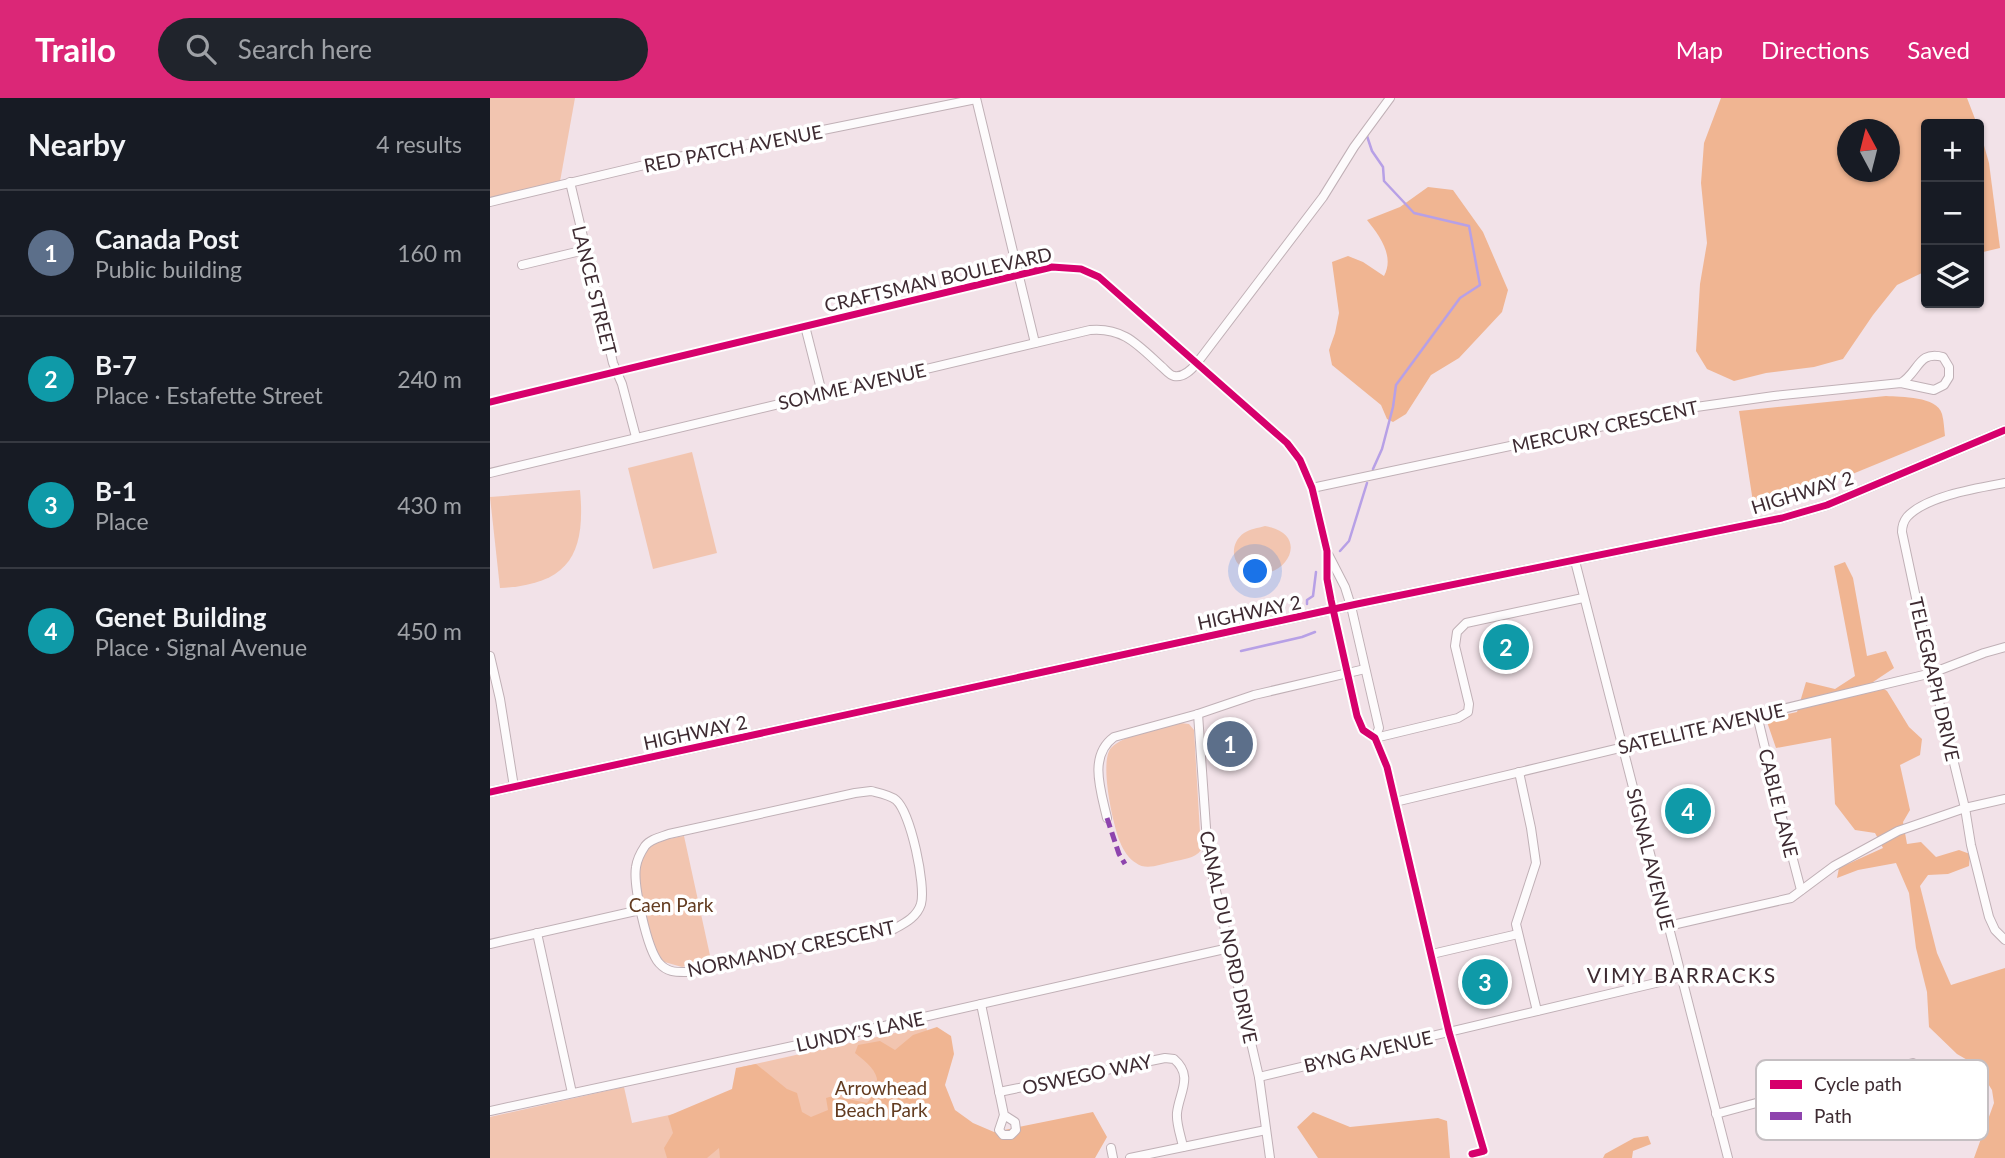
<!DOCTYPE html>
<meta charset="utf-8">
<style>
body{margin:0;font-family:Lato,sans-serif;background:#20242c;color:#f1f3f6}
.controls{position:absolute;right:21px;top:21px;display:grid;overflow:hidden;border-radius:7px;box-shadow:0 2px 5px #0004}
.controls button{width:63px;height:63px;display:grid;place-items:center;padding:0;border:0;border-bottom:2px solid #363941;background:#171b24;color:#f1f3f6;font:35px sans-serif}
.compass{position:absolute;left:1347px;top:21px;width:63px;height:63px;border-radius:50%;background:#171b24;box-shadow:0 2px 5px #0004;rotate:353deg}
.you{position:absolute;left:766px;top:474px;width:24px;height:24px;margin:-18px;border:5px solid #fff;border-radius:50%;background:#1a73e8;box-shadow:0 0 0 10px #1a73e833}
.badge{display:grid;place-items:center;width:46px;height:46px;border-radius:50%;background:#db2777;color:#fff;font-size:23px;font-weight:700}
.pin{position:absolute;translate:-50% -50%;border:4px solid #fff;box-shadow:0 2px 7px #0006}
.list{margin:0;padding:0;list-style:none}
h2{display:flex;justify-content:space-between;align-items:center;height:91px;margin:0;padding:0 28px;font-size:30px}
h2 small{font-size:23px;font-weight:400;color:#9ea1a6}
.list li{display:grid;grid-template-columns:46px 1fr auto;gap:21px;align-items:center;box-sizing:border-box;height:126px;padding:0 28px;border-top:2px solid #363941}
.list b{display:block;font-size:26px;white-space:nowrap}
.list p{margin:0;font-size:23px;white-space:nowrap;color:#9ea1a6}
.list em{font-size:23px;font-style:normal;color:#9ea1a6}
.icon{flex:none;width:38px;height:38px;fill:none;stroke:currentColor;stroke-width:2;stroke-linecap:round;stroke-linejoin:round}
.map{position:relative;flex:none;width:1515px;height:1060px;overflow:hidden}
header{display:flex;align-items:center;gap:42px;box-sizing:border-box;height:98px;padding:0 35px;background:#db2777;color:#fff}
header strong{font-size:33px}
nav{display:flex;gap:38px;margin-inline-start:auto;font-size:24px}
.search{width:490px;height:63px;background:#20242c;display:flex;align-items:center;gap:18px;box-sizing:border-box;padding:0 24px;border-radius:38px;color:#9ea1a6;font-size:26px}
main{display:flex}
aside{flex:1;background:#171b24}
.map>svg:first-child{display:block}
.green{fill:#f2c5b0}
.forest{fill:#f0b592;fill-rule:evenodd}
.lines{fill:none;stroke-linecap:round;stroke-linejoin:round}
.stream{stroke:#b7a0e6;stroke-width:2.5}
.minor-casing{stroke:#c0b0b6;stroke-width:10}
.major-casing{stroke:#c0b0b6;stroke-width:11}
.minor{stroke:#fdfbfc;stroke-width:8}
.major{stroke:#fdfbfc;stroke-width:10}
.quiet{stroke:#8e44ad;stroke-width:5;stroke-dasharray:10 5;stroke-linecap:butt}
.cycleway-casing{stroke:#fff;stroke-width:11}
.cycleway{stroke:#d6006c;stroke-width:7}
.labels{text-anchor:middle;dominant-baseline:central;stroke-width:7;stroke-linejoin:round;paint-order:stroke}
.street-label{font-size:19px;fill:#3e2b32;stroke:#fff}
.park-label{font-size:19px;fill:#633c21;stroke:#fff}
.neighbourhood-label{font-size:21px;letter-spacing:2px;fill:#3e2b32;stroke:#fff}
.key{fill:#fff;stroke:#c5bfc2;stroke-width:2}
.key-label{font-size:19px;fill:#3e2b32}
</style>
<header>
<strong>Trailo</strong>
<div class="search"><svg class="icon" aria-label="search" viewBox="0 0 24 24"><circle cx="10" cy="10" r="6"/><path d="M15 15l6 6"/></svg>Search here</div>
<nav><a>Map</a><a>Directions</a><a>Saved</a></nav>
</header>
<main>
<aside>
<h2>Nearby<small>4 results</small></h2>
<ul class="list">
<li><span class="badge" style="background:#5c6f8a">1</span><div><b>Canada Post</b><p>Public building</p></div><em>160 m</em></li>
<li><span class="badge" style="background:#0f9aa8">2</span><div><b>B-7</b><p>Place · Estafette Street</p></div><em>240 m</em></li>
<li><span class="badge" style="background:#0f9aa8">3</span><div><b>B-1</b><p>Place</p></div><em>430 m</em></li>
<li><span class="badge" style="background:#0f9aa8">4</span><div><b>Genet Building</b><p>Place · Signal Avenue</p></div><em>450 m</em></li>
</ul>
</aside>
<div class="map">
<svg width="1515" height="1060" viewBox="0 0 1515 1060">
<rect width="100%" height="100%" fill="#f2e2e8"/>
<g class="green">
<polygon points="0,0 85,0 69,89 0,105"/>
<polygon points="202,354 227,455 163,471 138,370"/>
<path d="M90 392C96 456 79 487 10 490L0 399Z"/>
<path d="M775 428C827 437 790 492 754 471 740 463 741 444 754 435 760 431 768 430 775 428Z"/>
<path d="M691 625 699 626 704 632 711 752C705 761 692 761 682 764 671 766 656 773 646 765 639 761 633 752 630 744 623 727 609 664 621 650 632 637 674 630 691 625Z"/>
<path d="M194 738 221 862 192 869 171 863C170 862 166 855 165 854 159 840 144 768 150 757 160 742 179 741 194 738Z"/>
<polygon points="436,928 464,1057 507,1060 0,1060 0,1019 134,989 142,1025 258,1000 252,969"/>
</g>
<g class="forest">
<path d="M1231 0H1477L1487 26H1436V173L1407 187 1383 217 1353 261 1324 269 1276 275 1244 283 1217 271 1206 253 1210 186 1217 145 1211 85 1214 45ZM1358 32H1400V74H1358Z"/>
<polygon points="1489,30 1499,65 1510,150 1489,155"/>
<path d="M938 89 963 92 993 134 1018 192 1012 214 969 260 941 277 916 316 903 324 897 321 891 307 842 267 839 252 845 235 849 215 842 164 858 158 873 164 894 178C905 158 889 137 877 122L910 109Z"/>
<path d="M1396 298C1411 299 1447 298 1452 316 1454 323 1454 331 1455 338L1338 386 1288 395 1263 404 1249 313Z"/>
<polygon points="1355,464 1363,480 1377,558 1396,553 1404,570 1383,584 1397,593 1419,629 1432,641 1430,657 1410,667 1420,712 1413,724 1417,746 1431,744 1446,759 1469,752 1480,756 1479,768 1458,776 1438,777 1430,788 1447,855 1461,887 1515,870 1515,1060 1484,1060 1504,1005 1502,992 1486,967 1467,956 1439,929 1437,894 1426,850 1419,795 1406,765 1368,772 1347,780 1349,770 1393,750 1385,735 1365,732 1345,706 1341,640 1286,650 1276,621 1307,614 1316,584 1345,591 1365,578 1344,468"/>
<path d="M447 929 461 938 464 956 455 987 465 1012 483 1025 504 1034 603 1014 617 1039 605 1060H230L229 1050 217 1060H177L174 1050 183 1035 178 1018 242 991 246 970 266 966 297 991 307 995 312 1014 321 1019 338 1012 336 1000 343 998 377 1005C397 982 385 971 365 955L368 947 390 943 405 952 423 937Z"/>
<polygon points="823,1014 860,1029 948,1020 957,1023 960,1060 828,1060 807,1029"/>
<polygon points="1158,1038 1161,1046 1143,1053 1142,1060 1113,1060 1115,1056 1144,1040"/>
</g>
<g class="lines">
<g class="stream">
<polyline points="877,38 882,53 893,69 894,83 924,115 979,128 990,187 970,200 906,287 903,309 892,351 883,371"/>
<polyline points="850,453 859,443 877,385"/>
<polyline points="817,506 817,502 823,498 826,474"/>
<polyline points="751,553 812,539 825,534"/>
</g>
<g class="minor-casing">
<g id="minor">
<polyline points="486,0 545,245"/>
<polyline points="80,84 123,265 132,286 146,339"/>
<polyline points="0,104 188,59 333,32 486,1"/>
<polyline points="32,167 95,152"/>
<polyline points="315,228 332,295"/>
<polyline points="0,304 562,169 591,171 609,179 797,345 810,362 822,390 837,453 837,481 841,502 867,618 873,632 885,640 897,669 959,934 994,1053 982,1056"/>
<path d="M0 375 600 232C633 229 648 247 671 268 675 271 679 277 684 278 694 280 702 271 707 265L833 99 864 49 900 0"/>
<path d="M1515 385C1488 390 1436 398 1417 419 1413 424 1412 428 1412 434L1442 575 1475 710 1481 747 1499 819 1505 832 1515 842"/>
<path d="M822 390 1199 310 1284 298 1411 285 1444 292 1454 287 1459 279V269L1453 259C1428 252 1429 274 1411 285"/>
<polyline points="838,456 855,489 861,508 889,630 885,640"/>
<polyline points="1085,463 1238,1060"/>
<polyline points="0,558 10,601 24,689"/>
<polyline points="708,616 718,758 769,979 780,1060"/>
<polyline points="1267,617 1289,708 1311,792"/>
<polyline points="885,640 968,620 978,614 979,606 965,548 967,534 976,525 1093,500"/>
<polyline points="1029,674 1041,730 1046,765 1026,826 1047,913"/>
<path d="M381 693C389 695 400 697 406 702 421 715 436 788 431 806 427 819 415 825 404 831L199 874C186 874 178 875 169 865 157 851 143 787 146 769 147 762 151 754 155 748 160 741 171 739 179 736L365 695Z"/>
<polyline points="905,704 1442,575 1494,555 1515,549"/>
<path d="M617 720C611 693 598 658 624 639L708 616 764 597 875 571"/>
<polyline points="1178,828 1301,800 1344,768 1408,733 1475,710 1515,701"/>
<polyline points="47,835 82,995"/>
<polyline points="0,846 150,812"/>
<polyline points="942,856 1028,836"/>
<polyline points="491,906 514,1017 509,1032 513,1037 521,1037 526,1032 525,1024 514,1017"/>
<polyline points="769,979 1191,879"/>
<path d="M509 994 675 960 684 961C704 978 689 995 687 1015 686 1026 691 1038 693 1049"/>
<polyline points="0,1013 363,935 739,850"/>
<polyline points="1226,1016 1292,998 1321,984 1331,982 1355,983 1423,965"/>
<polyline points="621,1050 623,1060"/>
<polyline points="640,1060 776,1032"/>
</g>
</g>
<g class="major-casing">
<polyline id="major" points="0,694 867,506 1292,420 1337,407 1515,332"/>
</g>
<use href="#minor" class="minor"/>
<use href="#major" class="major"/>
<polyline class="quiet" points="617,720 629,756 635,766"/>
<g class="cycleway-casing">
<g id="cycleway">
<polyline points="0,304 562,169 591,171 609,179 797,345 810,362 822,390 837,453 837,481 841,502 867,618 873,632 885,640 897,669 959,934 994,1053 982,1056"/>
<polyline points="0,694 867,506 1292,420 1337,407 1515,332"/>
</g>
</g>
<use href="#cycleway" class="cycleway"/>
</g>
<g class="labels">
<g class="street-label">
<text transform="translate(243 50) rotate(-11)">RED PATCH AVENUE</text>
<text transform="translate(448 181) rotate(-13)">CRAFTSMAN BOULEVARD</text>
<text transform="translate(105 192) rotate(76)">LANCE STREET</text>
<text transform="translate(362 288) rotate(-13)">SOMME AVENUE</text>
<text transform="translate(1115 328) rotate(-12)">MERCURY CRESCENT</text>
<text transform="translate(1312 394) rotate(-17)">HIGHWAY 2</text>
<text transform="translate(759 514) rotate(-12)">HIGHWAY 2</text>
<text transform="translate(1445 581) rotate(77)">TELEGRAPH DRIVE</text>
<text transform="translate(1211 630) rotate(-13)">SATELLITE AVENUE</text>
<text transform="translate(205 634) rotate(-12)">HIGHWAY 2</text>
<text transform="translate(1289 705) rotate(76)">CABLE LANE</text>
<text transform="translate(1161 761) rotate(76)">SIGNAL AVENUE</text>
<text transform="translate(739 839) rotate(78)">CANAL DU NORD DRIVE</text>
<text transform="translate(301 850) rotate(-12)">NORMANDY CRESCENT</text>
<text transform="translate(370 933) rotate(-12)">LUNDY'S LANE</text>
<text transform="translate(878 953) rotate(-13)">BYNG AVENUE</text>
<text transform="translate(597 976) rotate(-12)">OSWEGO WAY</text>
</g>
<g class="park-label">
<text x="181" y="806">Caen Park</text>
<text x="391" y="989">Arrowhead<tspan x="391" dy="22">Beach Park</tspan></text>
</g>
<g class="neighbourhood-label">
<text x="1192" y="876">VIMY BARRACKS</text>
</g>
</g>
<rect x="1266" y="962" width="232" height="80" rx="10" class="key"/>
<rect x="1280" y="982" width="32" height="9" fill="#d6006c"/>
<rect x="1280" y="1014" width="32" height="8" fill="#8e44ad"/>
<g class="key-label">
<text x="1324" y="993">Cycle path</text>
<text x="1324" y="1025">Path</text>
</g>
</svg>
<div class="controls">
<button>+</button>
<button>−</button>
<button><svg class="icon" aria-label="layers" viewBox="0 0 24 24"><path d="M12 4l9 5-9 5-9-5zM3 14l9 5 9-5"/></svg></button>
</div>
<svg class="compass" viewBox="-18 -18 36 36"><path d="M0-13l5 13h-10z" fill="#e53935"/><path d="M0 13l5-13h-10z" fill="#9ea1a6"/></svg>
<div class="you"></div>
<div class="pin badge" style="left:740px;top:646px;background:#5c6f8a">1</div>
<div class="pin badge" style="left:1016px;top:549px;background:#0f9aa8">2</div>
<div class="pin badge" style="left:995px;top:884px;background:#0f9aa8">3</div>
<div class="pin badge" style="left:1198px;top:713px;background:#0f9aa8">4</div>
</div>
</main>
